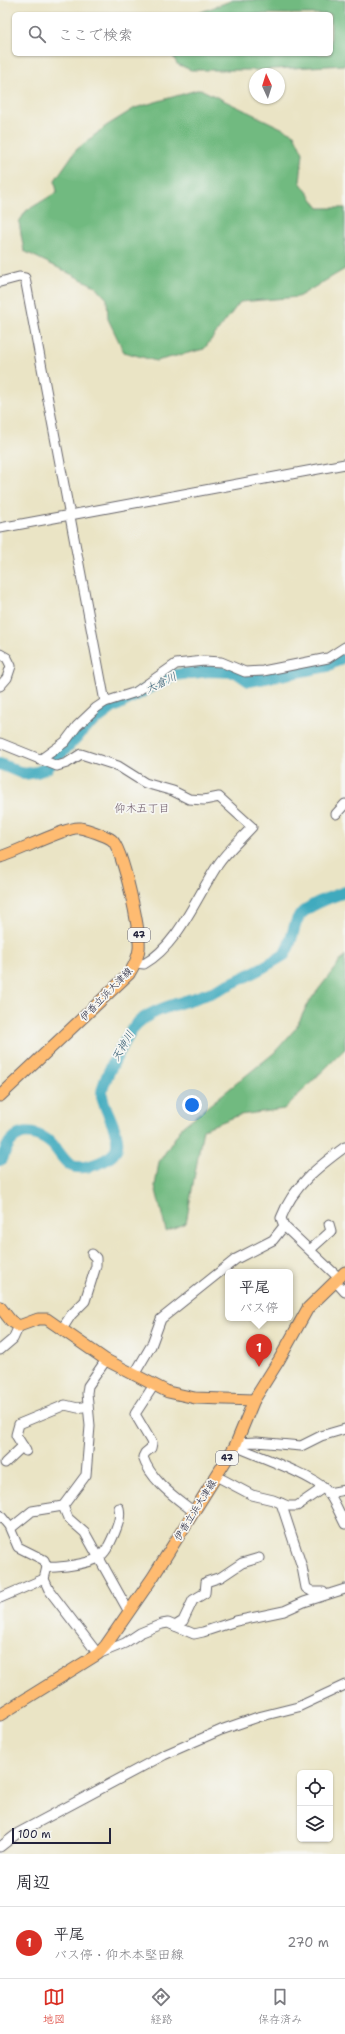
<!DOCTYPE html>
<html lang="ja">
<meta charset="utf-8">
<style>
body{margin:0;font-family:"Shantell Sans","Klee One",sans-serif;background:#f7f7f7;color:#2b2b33}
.controls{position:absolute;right:12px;bottom:12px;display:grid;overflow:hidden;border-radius:6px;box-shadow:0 1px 3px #0004}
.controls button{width:36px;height:36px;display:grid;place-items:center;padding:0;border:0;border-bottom:1px solid #e1e1e2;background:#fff;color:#2b2b33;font:20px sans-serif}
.compass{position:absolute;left:249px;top:68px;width:36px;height:36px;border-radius:50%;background:#fff;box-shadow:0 1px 3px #0004;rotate:356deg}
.scale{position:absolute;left:12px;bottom:10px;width:99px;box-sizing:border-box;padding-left:4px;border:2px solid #22223b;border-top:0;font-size:11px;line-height:14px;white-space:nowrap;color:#22223b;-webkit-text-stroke:3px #f6f6f2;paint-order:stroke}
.you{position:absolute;left:192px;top:1105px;width:14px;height:14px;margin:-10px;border:3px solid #fff;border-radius:50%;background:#1a73e8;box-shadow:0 0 0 6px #1a73e833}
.badge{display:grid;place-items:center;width:26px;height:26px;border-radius:50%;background:#d93025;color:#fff;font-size:13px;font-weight:700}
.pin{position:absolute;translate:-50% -33px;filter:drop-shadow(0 1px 2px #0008)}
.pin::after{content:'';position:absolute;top:21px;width:14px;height:12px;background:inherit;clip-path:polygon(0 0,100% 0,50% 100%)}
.popup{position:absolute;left:225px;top:1269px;width:68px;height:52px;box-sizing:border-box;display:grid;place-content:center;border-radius:6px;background:#fff;filter:drop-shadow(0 1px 3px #0005);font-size:13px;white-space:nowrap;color:#7c7c81}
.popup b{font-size:15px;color:#2b2b33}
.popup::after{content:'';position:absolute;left:50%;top:100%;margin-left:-8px;border:8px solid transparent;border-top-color:#fff}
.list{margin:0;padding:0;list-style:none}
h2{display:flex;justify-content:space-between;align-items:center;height:52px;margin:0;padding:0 16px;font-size:17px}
h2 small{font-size:13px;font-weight:400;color:#7c7c81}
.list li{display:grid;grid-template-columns:26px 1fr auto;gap:12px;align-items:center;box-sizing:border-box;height:72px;padding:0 16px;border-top:1px solid #e1e1e2}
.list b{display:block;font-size:15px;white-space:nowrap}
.list p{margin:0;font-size:13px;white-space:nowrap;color:#7c7c81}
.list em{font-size:13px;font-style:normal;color:#7c7c81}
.icon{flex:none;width:22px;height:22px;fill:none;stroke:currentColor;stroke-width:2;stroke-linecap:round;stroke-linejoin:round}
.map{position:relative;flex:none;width:345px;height:1854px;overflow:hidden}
.search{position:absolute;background:#fff;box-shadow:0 1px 3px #0004;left:12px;right:12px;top:12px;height:44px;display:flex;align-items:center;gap:10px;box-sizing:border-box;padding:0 14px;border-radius:6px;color:#7c7c81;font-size:15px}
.sheet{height:124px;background:#fff}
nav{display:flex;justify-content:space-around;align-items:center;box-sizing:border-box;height:56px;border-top:1px solid #e1e1e2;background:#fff;font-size:11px;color:#7c7c81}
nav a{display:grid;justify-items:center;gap:2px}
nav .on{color:#d93025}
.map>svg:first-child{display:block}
.forest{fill:#71ba80;stroke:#4a6e5e}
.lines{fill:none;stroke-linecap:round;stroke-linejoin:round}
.river{stroke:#3faabe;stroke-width:12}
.minor-casing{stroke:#68666b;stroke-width:11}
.major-casing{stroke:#68666b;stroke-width:13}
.minor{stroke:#fff;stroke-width:9}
.major{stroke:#febb71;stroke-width:11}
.labels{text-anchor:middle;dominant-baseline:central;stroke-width:3.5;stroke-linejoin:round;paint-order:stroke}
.shield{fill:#f6f6f2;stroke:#626272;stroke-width:1}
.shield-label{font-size:9px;font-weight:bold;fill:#22223b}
.street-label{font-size:10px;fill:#22223b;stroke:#f6f6f2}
.water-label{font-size:11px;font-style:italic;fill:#2e586f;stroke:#f6f6f2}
.neighbourhood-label{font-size:11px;fill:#685363;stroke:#f6f6f2}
</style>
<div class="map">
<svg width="345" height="1854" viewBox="0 0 345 1854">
<rect width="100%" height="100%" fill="#f6f6f2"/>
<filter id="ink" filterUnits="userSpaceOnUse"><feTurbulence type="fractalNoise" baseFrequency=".025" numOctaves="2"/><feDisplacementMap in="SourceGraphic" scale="8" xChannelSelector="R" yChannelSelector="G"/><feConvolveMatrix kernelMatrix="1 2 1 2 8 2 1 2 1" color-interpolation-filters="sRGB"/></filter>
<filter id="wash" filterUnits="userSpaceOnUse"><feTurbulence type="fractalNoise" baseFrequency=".012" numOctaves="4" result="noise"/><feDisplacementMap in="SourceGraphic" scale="16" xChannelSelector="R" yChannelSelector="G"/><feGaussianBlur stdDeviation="0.9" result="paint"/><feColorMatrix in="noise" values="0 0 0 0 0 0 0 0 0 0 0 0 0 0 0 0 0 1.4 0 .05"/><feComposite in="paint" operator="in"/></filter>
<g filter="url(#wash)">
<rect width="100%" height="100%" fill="#eae4c5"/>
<g class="forest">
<polygon points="233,0 345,0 345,65 257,70 191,70 177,64 172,54 331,54 331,14 196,14"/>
<polygon points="200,89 294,134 303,153 300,182 319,208 345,208 345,269 298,297 240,302 204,349 156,361 124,352 108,319 107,299 95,286 24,251 19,222 26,211 57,192 55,180 76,150 106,126 135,108"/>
<polygon points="345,955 345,1049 284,1109 240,1115 203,1129 186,1223 166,1231 155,1186 159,1162 182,1127 274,1053 296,1028 308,1003"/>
</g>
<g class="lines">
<g class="river">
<polyline points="0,764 24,774 37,772 47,768 84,729 112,708 174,675 209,671 236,672 249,681 327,666 345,656"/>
<path d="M0 1160 2 1159C5 1153 7 1144 12 1140 23 1128 41 1134 52 1144 58 1150 63 1160 70 1165 81 1171 100 1164 110 1157 129 1144 105 1114 102 1096 100 1083 125 1041 133 1028 148 1007 194 1001 217 990 240 980 263 968 284 955 292 943 292 932 297 920 302 906 332 897 345 892"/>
</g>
</g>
</g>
<g filter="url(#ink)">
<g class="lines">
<g class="minor-casing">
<g id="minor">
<polyline points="0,282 19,277 25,278 105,702"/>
<polyline points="0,528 345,464"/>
<polyline points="0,654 7,658 11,666 7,678 0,686"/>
<path d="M0 743 57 766 67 763 81 754 118 766 145 783 173 791 189 799 204 800 219 797 252 827C240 840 226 852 217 866 196 898 178 945 144 964L135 963"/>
<polyline points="40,760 65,742 77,726 96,708 105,702 136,692 176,664 204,661 221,662 245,672 263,671 328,658 345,647"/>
<polyline points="336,814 345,804"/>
<polyline points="311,1249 331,1231 329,1224"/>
<path d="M339 1278 284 1226 281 1218C293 1186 319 1166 345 1147"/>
<polyline points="336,1282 345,1292"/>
<polyline points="62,1329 71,1315 85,1301 96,1266 96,1258 92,1254"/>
<polyline points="0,1350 13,1339 19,1326"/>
<polyline points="106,1360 88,1386 87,1393 90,1426 86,1475 63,1506 68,1518 85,1533 129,1612"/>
<polyline points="134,1375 151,1346 161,1319 236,1259 273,1240 284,1226"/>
<path d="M154 1385 135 1414 152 1443 151 1448 145 1453 143 1457C151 1481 175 1497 194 1512"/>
<polyline points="236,1443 257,1442 301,1446 321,1436 345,1429"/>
<path d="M235 1446C257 1456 308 1473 325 1489 334 1498 339 1513 345 1524"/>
<polyline points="26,1451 16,1435 19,1424 65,1405 78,1408 87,1406"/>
<polyline points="5,1463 23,1446"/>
<polyline points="216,1476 252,1495 273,1500 288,1506 297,1506 323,1488"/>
<polyline points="328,1493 345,1490"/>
<polyline points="281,1503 302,1567 306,1588 313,1592 323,1592"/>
<polyline points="0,1515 9,1526 18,1547 44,1560 47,1567 44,1579 49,1590 98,1654 125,1643 140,1633 162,1624 168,1623 194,1634 203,1632 236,1621 284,1611 304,1602 345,1589"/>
<polyline points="11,1528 32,1511 63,1506"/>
<path d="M47 1567C58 1568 88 1564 98 1558 107 1552 111 1541 115 1532 118 1524 121 1517 119 1508"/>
<polyline points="0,1598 44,1579"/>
<polyline points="175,1626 183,1621 193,1600 205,1593 206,1582 221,1577 242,1563 259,1558"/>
<polyline points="0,1847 18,1833 164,1755 221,1730 258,1717 298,1707 345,1685"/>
</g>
</g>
<g class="major-casing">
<g id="major">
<path d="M0 857C17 852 68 826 80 828 86 829 107 836 112 840 123 849 141 933 139 949 138 958 134 966 129 974L0 1096"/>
<polyline points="0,1307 11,1321 19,1326 38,1319 47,1319 106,1360 168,1392 195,1398 254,1400 235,1446 153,1577 106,1645 98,1654 0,1715"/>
<polyline points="254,1400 279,1360 308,1308 345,1272"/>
</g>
</g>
<use href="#minor" class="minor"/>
<use href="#major" class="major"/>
</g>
</g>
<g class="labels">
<g class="shield">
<rect x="128" y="928" width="22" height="14" rx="3"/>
<rect x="216" y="1451" width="22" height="14" rx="3"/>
</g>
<g class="shield-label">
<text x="139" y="935">47</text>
<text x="227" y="1458">47</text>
</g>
<g class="street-label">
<text transform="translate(106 994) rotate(-46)">伊香立浜大津線</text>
<text transform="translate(195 1510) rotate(-58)">伊香立浜大津線</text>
</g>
<g class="water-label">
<text transform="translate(161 683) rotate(-25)">大倉川</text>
<text transform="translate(123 1046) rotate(-60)">天神川</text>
</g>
<g class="neighbourhood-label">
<text x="142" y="808">仰木五丁目</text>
</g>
</g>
</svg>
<div class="controls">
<button><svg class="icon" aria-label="locate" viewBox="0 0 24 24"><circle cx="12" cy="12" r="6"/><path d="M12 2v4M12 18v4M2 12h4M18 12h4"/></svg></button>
<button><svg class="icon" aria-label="layers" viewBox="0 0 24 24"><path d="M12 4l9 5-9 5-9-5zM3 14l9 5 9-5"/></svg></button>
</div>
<svg class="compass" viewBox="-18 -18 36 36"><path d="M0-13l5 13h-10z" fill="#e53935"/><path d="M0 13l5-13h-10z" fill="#7c7c81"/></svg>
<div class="scale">100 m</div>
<div class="you"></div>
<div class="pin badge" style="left:259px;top:1367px">1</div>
<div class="popup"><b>平尾</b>バス停</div>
<div class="search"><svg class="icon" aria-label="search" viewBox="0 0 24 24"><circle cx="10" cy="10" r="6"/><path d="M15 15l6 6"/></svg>ここで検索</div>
</div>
<section class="sheet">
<h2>周辺<small></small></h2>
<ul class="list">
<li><span class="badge">1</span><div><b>平尾</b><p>バス停 · 仰木本堅田線</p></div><em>270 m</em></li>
</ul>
</section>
<nav>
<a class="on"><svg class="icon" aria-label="map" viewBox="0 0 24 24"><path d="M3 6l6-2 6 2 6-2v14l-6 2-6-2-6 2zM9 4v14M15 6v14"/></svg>地図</a>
<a><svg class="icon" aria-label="directions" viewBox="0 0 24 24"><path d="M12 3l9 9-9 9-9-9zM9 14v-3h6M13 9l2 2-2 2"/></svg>経路</a>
<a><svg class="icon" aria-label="saved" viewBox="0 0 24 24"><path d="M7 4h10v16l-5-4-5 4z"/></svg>保存済み</a>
</nav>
